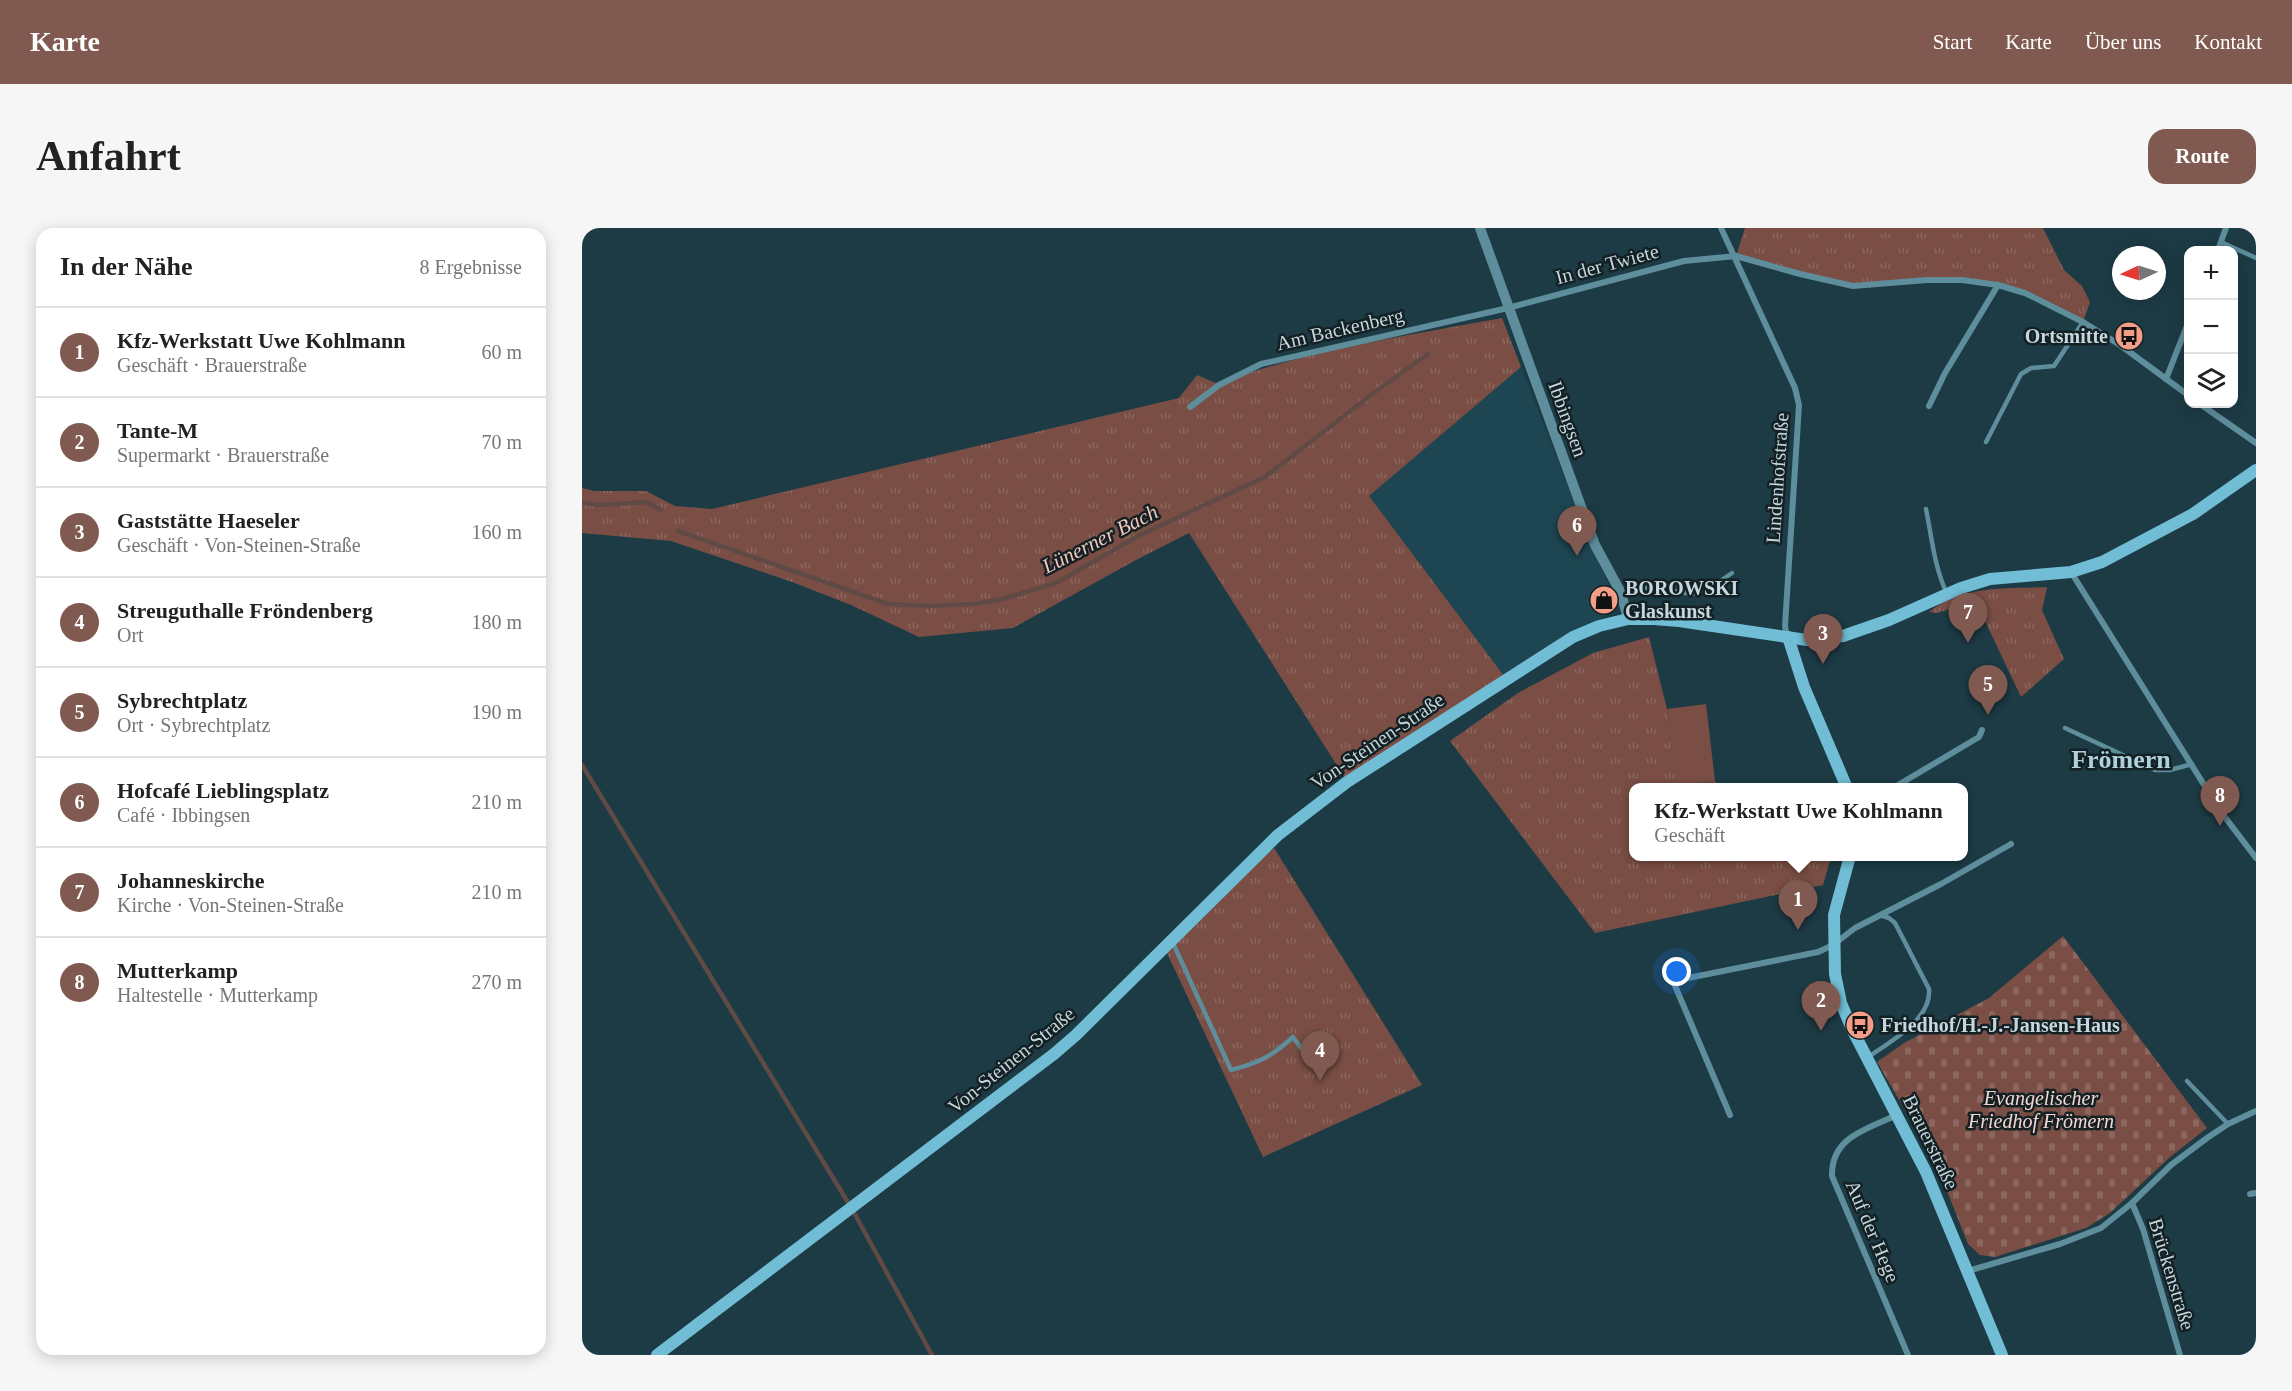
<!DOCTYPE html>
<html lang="de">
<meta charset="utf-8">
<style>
body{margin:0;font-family:Georgia,serif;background:#f6f6f6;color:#222}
.controls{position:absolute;right:18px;top:18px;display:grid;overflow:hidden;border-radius:12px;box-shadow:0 3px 15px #0003}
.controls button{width:54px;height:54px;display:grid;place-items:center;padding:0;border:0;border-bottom:2px solid #e0e0e0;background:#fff;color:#222;font:30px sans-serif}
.compass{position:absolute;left:1530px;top:18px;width:54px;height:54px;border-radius:50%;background:#fff;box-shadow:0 3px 15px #0003;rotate:266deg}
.you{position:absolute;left:1095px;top:744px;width:21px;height:21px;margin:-15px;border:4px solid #fff;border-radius:50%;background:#1a73e8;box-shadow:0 0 0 9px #1a73e833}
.badge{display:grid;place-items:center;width:39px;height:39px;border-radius:50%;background:#805a50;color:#fff;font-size:20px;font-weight:700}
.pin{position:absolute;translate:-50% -50px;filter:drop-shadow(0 2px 3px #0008)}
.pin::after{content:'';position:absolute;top:32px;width:21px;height:18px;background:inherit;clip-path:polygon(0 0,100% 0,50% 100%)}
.popup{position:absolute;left:1047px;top:555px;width:339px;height:78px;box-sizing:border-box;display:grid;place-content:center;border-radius:12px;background:#fff;filter:drop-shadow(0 2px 4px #0005);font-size:20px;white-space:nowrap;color:#767676}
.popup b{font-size:22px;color:#222}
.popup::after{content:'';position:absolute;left:50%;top:100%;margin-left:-12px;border:12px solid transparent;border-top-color:#fff}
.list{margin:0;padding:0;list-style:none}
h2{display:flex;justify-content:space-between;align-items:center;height:78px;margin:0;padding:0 24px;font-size:26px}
h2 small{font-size:20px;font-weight:400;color:#767676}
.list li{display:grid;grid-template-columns:39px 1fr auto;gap:18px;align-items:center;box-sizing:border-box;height:90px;padding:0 24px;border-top:2px solid #e0e0e0}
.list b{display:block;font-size:22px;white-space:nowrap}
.list p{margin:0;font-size:20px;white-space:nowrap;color:#767676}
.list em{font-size:20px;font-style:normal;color:#767676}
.icon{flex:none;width:33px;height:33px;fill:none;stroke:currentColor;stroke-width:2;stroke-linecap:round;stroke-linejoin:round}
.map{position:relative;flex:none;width:1674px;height:1127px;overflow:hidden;border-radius:18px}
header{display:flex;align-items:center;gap:36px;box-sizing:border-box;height:84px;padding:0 30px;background:#805a50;color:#fff}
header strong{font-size:28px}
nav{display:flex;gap:33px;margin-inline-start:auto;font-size:21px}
.intro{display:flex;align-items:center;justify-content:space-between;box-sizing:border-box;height:144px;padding:0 36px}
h1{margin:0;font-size:42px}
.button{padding:15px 27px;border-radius:18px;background:#805a50;color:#fff;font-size:21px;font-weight:700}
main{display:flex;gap:36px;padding:0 36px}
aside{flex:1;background:#fff;border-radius:18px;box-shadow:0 3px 15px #0003}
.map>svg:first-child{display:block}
.built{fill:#1d4652}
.grass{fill:url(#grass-tufts)}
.cemetery{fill:url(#cemetery-stones)}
.garden{fill:#7a4e44}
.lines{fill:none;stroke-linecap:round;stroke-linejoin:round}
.stream{stroke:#604a46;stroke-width:4.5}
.service{stroke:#5e8d9c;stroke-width:4.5}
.minor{stroke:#5e8d9c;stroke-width:6}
.tertiary{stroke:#5e8d9c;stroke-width:10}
.secondary{stroke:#70bdd5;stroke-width:12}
.labels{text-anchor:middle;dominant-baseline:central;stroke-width:5;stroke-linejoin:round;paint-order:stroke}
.street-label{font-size:20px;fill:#c5d6dc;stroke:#132024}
.poi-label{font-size:20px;font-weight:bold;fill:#c5d6dc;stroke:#132024;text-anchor:start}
.park-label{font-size:20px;font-style:italic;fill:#f7d7cf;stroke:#132024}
.water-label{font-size:21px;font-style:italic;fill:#f6c7bb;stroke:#132024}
.district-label{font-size:26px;font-weight:bold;fill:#afd1dd;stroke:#132024}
</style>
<header>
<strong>Karte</strong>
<nav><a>Start</a><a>Karte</a><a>Über uns</a><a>Kontakt</a></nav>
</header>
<div class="intro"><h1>Anfahrt</h1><a class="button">Route</a></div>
<main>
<aside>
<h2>In der Nähe<small>8 Ergebnisse</small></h2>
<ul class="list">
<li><span class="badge">1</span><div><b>Kfz-Werkstatt Uwe Kohlmann</b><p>Geschäft · Brauerstraße</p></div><em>60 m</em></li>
<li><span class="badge">2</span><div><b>Tante-M</b><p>Supermarkt · Brauerstraße</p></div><em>70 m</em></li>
<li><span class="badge">3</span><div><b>Gaststätte Haeseler</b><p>Geschäft · Von-Steinen-Straße</p></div><em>160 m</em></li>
<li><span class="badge">4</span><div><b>Streuguthalle Fröndenberg</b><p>Ort</p></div><em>180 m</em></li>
<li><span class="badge">5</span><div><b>Sybrechtplatz</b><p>Ort · Sybrechtplatz</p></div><em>190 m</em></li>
<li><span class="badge">6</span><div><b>Hofcafé Lieblingsplatz</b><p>Café · Ibbingsen</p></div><em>210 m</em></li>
<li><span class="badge">7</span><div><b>Johanneskirche</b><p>Kirche · Von-Steinen-Straße</p></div><em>210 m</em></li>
<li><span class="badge">8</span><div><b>Mutterkamp</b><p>Haltestelle · Mutterkamp</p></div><em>270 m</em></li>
</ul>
</aside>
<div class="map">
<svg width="1674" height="1127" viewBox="0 0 1674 1127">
<defs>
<pattern id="grass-tufts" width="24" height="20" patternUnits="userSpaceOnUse" patternTransform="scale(1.5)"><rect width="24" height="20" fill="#7a4e44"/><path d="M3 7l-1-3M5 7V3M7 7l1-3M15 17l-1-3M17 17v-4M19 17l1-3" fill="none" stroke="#8b675e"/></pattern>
<pattern id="cemetery-stones" width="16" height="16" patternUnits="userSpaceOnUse" patternTransform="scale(1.5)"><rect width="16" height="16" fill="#7a4e44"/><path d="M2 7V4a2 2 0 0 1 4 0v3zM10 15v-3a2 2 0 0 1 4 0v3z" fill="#8b675e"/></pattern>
</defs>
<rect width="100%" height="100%" fill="#1d3b45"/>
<polygon class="built" points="939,139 1012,325 1037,379 922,448 787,268"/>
<g class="grass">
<polygon points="1163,0 1461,0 1482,42 1500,58 1508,74 1501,94 1443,65 1380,52 1271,58 1154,28"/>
<path d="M920 90 939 139 787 268 922 448 763 550 607 305 554 332 431 400 337 409 269 377 210 354 89 313 0 305V260L12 263H64L93 278 130 281 597 170 615 147 636 156C727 121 825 108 920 90Z"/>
<path d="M1465 359 1460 382 1482 431 1439 469 1394 374 1354 385 1347 384C1381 357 1424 361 1465 359Z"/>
<polygon points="1067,409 1085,481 1095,558 1133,553 1137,559 1051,560 1051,628 1249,629 1241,657 1013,705 868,513 936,465 1011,425"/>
<polygon points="692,620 840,857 681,929 584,723 639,668"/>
</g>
<polygon class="cemetery" points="1481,708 1625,900 1587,930 1528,985 1504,1000 1413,1029 1398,1027 1386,1016 1367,968 1333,899 1295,834 1322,815 1407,770"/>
<polygon class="garden" points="1124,476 1133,553 1094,558 1085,481"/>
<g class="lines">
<g class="stream">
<polyline points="0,275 18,277 65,274 79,282"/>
<polyline points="96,303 306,376 348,378 392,376 421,371 474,355 558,307 683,249 793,164 846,126"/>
<polyline points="0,537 270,981 350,1127"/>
</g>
<g class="service">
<polyline points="1639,14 1674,30"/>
<polyline points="1404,214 1439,146 1449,140 1472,138 1501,94"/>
<path d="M1344 281C1350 310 1352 338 1365 366"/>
<polyline points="1039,365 1057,360 1072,360 1111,366 1131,358 1150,345"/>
<polyline points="1483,500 1573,542 1588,542 1610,536"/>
<path d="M591 715 649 842C677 835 690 828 711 809L727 831"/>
<path d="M1285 830C1307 814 1350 792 1347 761L1313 695 1307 690 1298 687"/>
<polyline points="1605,853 1646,896"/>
</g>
<g class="minor">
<polyline points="1139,0 1213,160 1217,177 1203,398 1205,409"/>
<polyline points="1636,22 1644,0"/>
<polyline points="1584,151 1606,95"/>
<polyline points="1618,176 1674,215"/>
<polyline points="1347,178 1363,145 1416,57"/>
<polyline points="608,179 637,157 679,136 926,80 1102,33 1154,28 1218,46 1271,58 1345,52 1380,52 1416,57 1443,65 1501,94 1538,117 1606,167"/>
<polyline points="1489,344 1639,584 1674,630"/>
<polyline points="1311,560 1397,509 1400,502"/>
<polyline points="1148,887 1091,753 1236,724 1251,717 1273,700 1359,656 1429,616"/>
<path d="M1315 887C1285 901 1249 909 1250 948L1326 1127"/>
<polyline points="1668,966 1674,965"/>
<polyline points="1550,975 1561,1001 1598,1127"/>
<polyline points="1386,1043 1478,1016 1519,1000 1550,975 1589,937 1625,910 1646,896 1674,883"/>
</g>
<polyline class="tertiary" points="898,0 1013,317 1039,365 1046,391"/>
<g class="secondary">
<polyline points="1206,409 1222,459 1265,560"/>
<polyline points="1268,628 1252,687 1253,746 1259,775 1270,801 1344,944 1420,1127"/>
<polyline points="75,1127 472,826 494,807 696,607 765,554 991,409 1017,398 1046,391 1072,391 1097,393 1225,412 1261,408 1307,392 1379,360 1408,351 1489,344 1520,334 1611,286 1674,242"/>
</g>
</g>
<defs>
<g id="bus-disc" transform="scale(1.5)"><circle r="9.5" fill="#f49e88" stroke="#132024"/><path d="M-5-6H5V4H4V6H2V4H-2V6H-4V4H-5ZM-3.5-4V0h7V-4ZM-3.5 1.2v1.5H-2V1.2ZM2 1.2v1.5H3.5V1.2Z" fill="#111"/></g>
<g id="shop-disc" transform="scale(1.5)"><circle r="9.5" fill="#f49e88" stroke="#132024"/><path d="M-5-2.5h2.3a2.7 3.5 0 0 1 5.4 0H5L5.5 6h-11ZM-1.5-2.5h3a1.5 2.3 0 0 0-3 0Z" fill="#111"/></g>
</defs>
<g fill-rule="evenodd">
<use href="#bus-disc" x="1547" y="108"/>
<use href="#shop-disc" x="1022" y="372"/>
<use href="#bus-disc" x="1278" y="797"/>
</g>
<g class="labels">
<g class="street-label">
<text transform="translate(1025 36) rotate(-15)">In der Twiete</text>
<text transform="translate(758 101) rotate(-13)">Am Backenberg</text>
<text transform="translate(986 191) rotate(70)">Ibbingsen</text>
<text transform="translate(1195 250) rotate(-86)">Lindenhofstraße</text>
<text transform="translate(795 513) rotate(-34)">Von-Steinen-Straße</text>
<text transform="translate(429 832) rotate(-39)">Von-Steinen-Straße</text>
<text transform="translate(1349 914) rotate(64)">Brauerstraße</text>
<text transform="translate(1291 1003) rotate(67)">Auf der Hege</text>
<text transform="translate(1590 1046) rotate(73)">Brückenstraße</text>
</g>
<g class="poi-label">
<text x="1526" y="108" text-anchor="end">Ortsmitte</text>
<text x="1043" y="360">BOROWSKI<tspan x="1043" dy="23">Glaskunst</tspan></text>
<text x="1299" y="797">Friedhof/H.-J.-Jansen-Haus</text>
</g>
<g class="park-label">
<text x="1459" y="870">Evangelischer<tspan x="1459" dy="23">Friedhof Frömern</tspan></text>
</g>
<g class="water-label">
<text transform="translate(518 311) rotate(-27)">Lünerner Bach</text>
</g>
<g class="district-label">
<text x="1539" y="531">Frömern</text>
</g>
</g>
</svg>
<div class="controls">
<button>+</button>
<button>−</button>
<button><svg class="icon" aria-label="layers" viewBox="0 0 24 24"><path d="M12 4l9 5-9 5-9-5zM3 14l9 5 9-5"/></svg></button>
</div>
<svg class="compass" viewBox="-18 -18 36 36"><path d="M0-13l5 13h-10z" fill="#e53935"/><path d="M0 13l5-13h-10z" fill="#767676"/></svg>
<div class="you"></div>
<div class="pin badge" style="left:1216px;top:702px">1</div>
<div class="popup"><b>Kfz-Werkstatt Uwe Kohlmann</b>Geschäft</div>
<div class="pin badge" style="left:1239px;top:803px">2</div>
<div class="pin badge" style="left:1241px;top:436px">3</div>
<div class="pin badge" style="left:738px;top:853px">4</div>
<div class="pin badge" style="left:1406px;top:487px">5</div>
<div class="pin badge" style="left:995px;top:328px">6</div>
<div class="pin badge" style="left:1386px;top:415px">7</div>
<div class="pin badge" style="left:1638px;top:598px">8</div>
</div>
</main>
